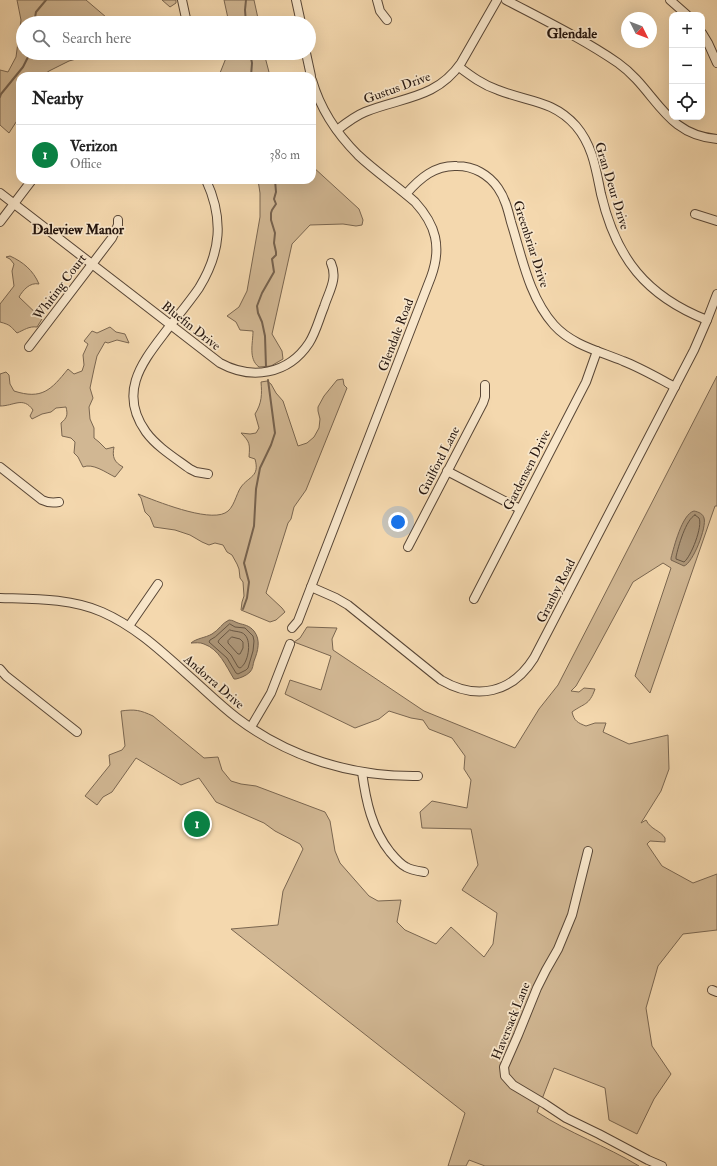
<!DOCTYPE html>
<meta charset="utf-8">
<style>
body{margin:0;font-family:"IM FELL Double Pica",serif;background:#f2f2f2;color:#222}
.controls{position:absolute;right:12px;top:12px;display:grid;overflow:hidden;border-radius:8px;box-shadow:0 4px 16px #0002}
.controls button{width:36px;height:36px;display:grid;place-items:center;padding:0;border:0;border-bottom:1px solid #e0e0e0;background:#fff;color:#222;font:20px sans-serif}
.compass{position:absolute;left:621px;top:12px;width:36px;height:36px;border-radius:50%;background:#fff;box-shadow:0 4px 16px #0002;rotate:132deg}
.you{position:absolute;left:398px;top:522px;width:14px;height:14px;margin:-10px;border:3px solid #fff;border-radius:50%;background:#1a73e8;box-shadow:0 0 0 6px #1a73e833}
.badge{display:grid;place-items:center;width:26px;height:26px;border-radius:50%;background:#0b8043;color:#fff;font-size:13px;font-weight:700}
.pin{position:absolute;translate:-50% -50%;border:2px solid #fff;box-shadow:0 1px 4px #0006}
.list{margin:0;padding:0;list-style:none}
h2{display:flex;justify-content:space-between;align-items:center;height:52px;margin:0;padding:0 16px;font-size:17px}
h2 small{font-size:13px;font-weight:400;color:#767676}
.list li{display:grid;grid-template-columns:26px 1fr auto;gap:12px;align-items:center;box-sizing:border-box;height:60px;padding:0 16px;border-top:1px solid #e0e0e0}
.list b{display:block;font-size:15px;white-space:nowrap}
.list p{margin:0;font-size:13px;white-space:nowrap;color:#767676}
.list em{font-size:13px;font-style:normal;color:#767676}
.icon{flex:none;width:22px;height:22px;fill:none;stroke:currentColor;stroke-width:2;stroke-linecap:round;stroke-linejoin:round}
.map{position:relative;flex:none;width:717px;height:1166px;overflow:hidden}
.search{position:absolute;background:#fff;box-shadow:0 4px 16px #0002;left:16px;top:16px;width:300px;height:44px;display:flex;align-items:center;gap:10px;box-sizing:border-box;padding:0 14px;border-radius:22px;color:#767676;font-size:15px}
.panel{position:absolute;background:#fff;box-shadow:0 4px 16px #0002;left:16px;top:72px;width:300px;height:112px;border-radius:12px}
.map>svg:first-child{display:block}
.green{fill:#d1b793;stroke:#7a6650}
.water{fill:#ad9678;stroke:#76624e}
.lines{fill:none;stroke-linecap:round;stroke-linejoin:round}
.shore{stroke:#685643;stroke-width:1}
.stream{stroke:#76624e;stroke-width:2}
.minor-casing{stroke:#584636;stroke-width:10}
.minor{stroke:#f8e6ca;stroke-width:8}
.labels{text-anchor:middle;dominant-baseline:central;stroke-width:3.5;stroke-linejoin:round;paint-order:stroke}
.street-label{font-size:13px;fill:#24150e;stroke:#f8e6ca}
.neighbourhood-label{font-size:14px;font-weight:bold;fill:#24150e;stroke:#f8e6ca}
</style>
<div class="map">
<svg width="717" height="1166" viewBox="0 0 717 1166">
<rect width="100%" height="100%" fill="#f4d8ae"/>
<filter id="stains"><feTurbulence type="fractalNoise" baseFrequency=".005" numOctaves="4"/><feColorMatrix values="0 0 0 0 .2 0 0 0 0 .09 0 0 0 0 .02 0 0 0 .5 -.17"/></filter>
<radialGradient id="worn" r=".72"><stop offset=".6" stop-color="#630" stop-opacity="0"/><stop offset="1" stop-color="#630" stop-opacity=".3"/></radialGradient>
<g class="green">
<polygon points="17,0 86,0 113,23 23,23 23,53 149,54 139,56 117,54 94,54 69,61 49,71 42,76 20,76 20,116 9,133 0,125 0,70 8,72 16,57 21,20"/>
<polygon points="162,0 176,0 176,3 170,7"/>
<polygon points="224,0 254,0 259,23 229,23"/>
<polygon points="228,53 264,53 270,76 207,76 220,73"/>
<path d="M312 166 359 209 363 220 362 225 356 226 343 224 310 225 292 244 272 334 282 351 283 359 271 366 259 367C248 359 253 343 253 331L240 330 236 322 227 316 239 307 247 291 260 217V193L258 180H312Z"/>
<path d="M10 256C23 262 33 270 39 284 30 282 23 290 19 297L42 319 37 327C29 326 24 330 17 333 10 326 11 325 0 322V304L14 286 12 271 14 264 10 259 6 257Z"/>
<path d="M110 327 116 332 125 334 129 343 117 340 108 343 105 342 97 356 94 369 90 388 93 398 89 407 90 419 94 428V438L99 442 106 449 114 447C112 457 114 462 123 467L115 477C105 472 93 463 83 467L78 457 74 453 75 442 71 438 62 436 61 423C67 418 68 415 66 407L56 408 51 412 42 414 32 419 30 416 33 410C23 396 14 406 0 406V374L6 372 9 375 10 384 14 391C42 400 51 390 68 369L74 374 82 371 84 365 83 355 88 344 84 341 92 331 97 333Z"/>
<path d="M717 376V506H715L650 693 635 676 671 568 663 563 633 582 592 658 576 686 571 691 579 692 584 688 595 689C589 706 584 703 572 712 574 721 578 723 586 726L595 723H606L603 732 629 744 668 735 669 769 661 791 641 823 646 820C651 830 660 830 665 838V842L650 841 647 844 662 866 693 883 717 874V930L683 934 658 966 646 1008 652 1046 671 1074 654 1099 637 1134 609 1120 605 1088 554 1068 537 1112C569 1133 606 1146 639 1166H485L469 1160 466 1166H448L465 1113 231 929 278 925 283 891 303 849 300 844 275 831 264 823 216 802 199 778 181 785 136 758 112 792 103 797 97 805 85 796 110 765 109 755 122 750 125 746 121 711C135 709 140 710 153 716L204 758 218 757 222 770 231 781 241 784 256 786 325 812 330 821 335 851 340 863 369 896 378 901 401 900 397 922 405 930 436 944 451 927 484 957 493 944 497 913 462 890 478 865 471 829 422 828 420 812 432 801 467 808 471 780 464 769 465 756 452 738 429 729 423 720 411 718 389 711 379 719 355 728 285 694 290 680 321 690 331 656 294 642 300 638 307 627 337 628 332 639 333 650 424 711 515 748 539 709 558 685Z"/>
<path d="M343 379 344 385 347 388 306 490 294 507 291 519 288 523 266 593 282 608 285 612 276 620 270 622 241 610 242 602 244 596 243 582 240 578 239 569 237 564 232 555 227 552 223 545 215 543 209 545 202 542 190 535 175 530 154 527 150 517 145 512 141 498 138 494C156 501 207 522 225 513 234 509 236 494 241 487 249 476 260 477 255 459L249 457C250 444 250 442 241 433L250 434 256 433 259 428 255 414C262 403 262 394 261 382L267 381 271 384 276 393 283 401 298 446 307 443 314 437 319 428 320 419 318 411V407L324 396 337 380Z"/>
</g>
<g class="water">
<path d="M694 511C699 512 703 514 704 518 707 527 693 563 684 566L671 560V558C674 547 682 514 694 511Z"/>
<path d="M229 620C233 620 235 622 238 623 244 625 249 625 254 631 261 640 258 651 254 661 253 664 253 669 250 672 246 676 240 678 236 679H234C226 666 219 649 204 644 200 642 195 643 191 643 197 638 205 638 212 634 219 630 222 623 229 620Z"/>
</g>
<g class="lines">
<g class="shore">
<path d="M695 515 699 518C703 526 691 557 684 562L676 559V557C678 547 686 519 695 515Z"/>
<polygon points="230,624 235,627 245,628 253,636 254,641 253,651 248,668 246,670 238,674 236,673 227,658 209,642 210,640 215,637"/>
<path d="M230 630C235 632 242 631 245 635 252 642 248 664 240 668L238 667 231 655 218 642 219 640Z"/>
<polygon points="232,637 240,639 243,642 243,648 240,654 238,654 228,643 228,641"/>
</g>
<g class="stream">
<polyline points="34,23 36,12 46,0"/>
<polyline points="246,23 245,10 246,0"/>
<polyline points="250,53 252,63 251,76"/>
<polyline points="0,97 1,94 23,67 30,53"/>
<polyline points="266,367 265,336 262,322 258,313 257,306 262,293 274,272 272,259 276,255 276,252 274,243 275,233 271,220 271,213 272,210 276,204 274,199 276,192 275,180"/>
<polyline points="243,609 247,598 249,582 244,563 254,526 256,489 260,468 271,445 275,433 268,380"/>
</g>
<g class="minor-casing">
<g id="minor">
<polyline points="182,0 187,23"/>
<polyline points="296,0 301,23"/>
<polyline points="377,0 380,11 387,20"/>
<path d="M506 0C544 20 583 39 618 63 656 90 664 135 717 139"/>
<polyline points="670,0 687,15"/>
<polyline points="702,33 708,43 717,63"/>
<polyline points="306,53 311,76"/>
<path d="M459 67C471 76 483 85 498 90 528 102 553 100 576 126 593 146 596 170 601 194 616 258 646 296 707 320"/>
<path d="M337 130C346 123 355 116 365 112 402 97 436 99 461 63L497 0"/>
<path d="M206 180C224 219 221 252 199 288 188 304 175 319 163 335 140 365 119 394 146 432 157 447 175 458 190 469L196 472 208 474"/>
<path d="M0 193 220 363C251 380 288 375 309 343 316 332 319 319 324 307 329 291 338 279 331 263"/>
<path d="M406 194C420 178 435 165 457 166 474 166 489 175 498 188 505 198 508 210 511 222 522 257 529 297 554 325 572 345 599 351 623 361 641 368 658 378 675 387"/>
<polyline points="695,214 717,221"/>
<polyline points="0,222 32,180"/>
<polyline points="29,347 112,238 118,225 118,220"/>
<path d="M0 467 42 500C48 503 53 503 59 502"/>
<polyline points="447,471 520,509"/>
<polyline points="408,547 483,403 485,397 485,385"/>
<path d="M311 587 336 598 348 605 441 680C477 701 512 693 534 658L694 350 707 320 717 294"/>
<path d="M0 598C33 599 70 598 102 612 136 627 161 651 189 676 205 690 220 705 237 718 290 758 353 777 418 776"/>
<polyline points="474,599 586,382 597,351"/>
<polyline points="129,626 158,584"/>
<path d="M292 628 298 621 311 587 431 277C442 247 436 225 415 202 397 186 376 172 358 155 337 134 320 108 312 80"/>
<polyline points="0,669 6,676 77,732"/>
<polyline points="251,727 271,693 290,644"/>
<path d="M362 772C366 802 372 829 390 852 395 858 400 864 406 867 411 870 418 871 424 872"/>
<polyline points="588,851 572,915 558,949 546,970 537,988 518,1035 504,1067 505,1076 513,1085 545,1104 566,1118 599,1134 648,1160 662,1166"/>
<polyline points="712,990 717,992"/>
</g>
</g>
<use href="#minor" class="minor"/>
</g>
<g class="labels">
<g class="street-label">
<text transform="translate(397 88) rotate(-20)">Gustus Drive</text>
<text transform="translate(612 186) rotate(73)">Gran Deur Drive</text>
<text transform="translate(531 244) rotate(72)">Greenbriar Drive</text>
<text transform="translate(60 287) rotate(-53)">Whiting Court</text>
<text transform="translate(191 326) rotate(38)">Bluefin Drive</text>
<text transform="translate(396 335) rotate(-69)">Glendale Road</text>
<text transform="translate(439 461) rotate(-63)">Guilford Lane</text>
<text transform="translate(527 470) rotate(-63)">Gardensen Drive</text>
<text transform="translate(556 591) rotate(-63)">Granby Road</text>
<text transform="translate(214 682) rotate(41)">Andorra Drive</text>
<text transform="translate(511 1021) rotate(-68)">Haversack Lane</text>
</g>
<g class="neighbourhood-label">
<text x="572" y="33">Glendale</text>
<text x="78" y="229">Daleview Manor</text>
</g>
</g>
<rect width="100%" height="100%" filter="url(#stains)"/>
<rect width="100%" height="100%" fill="url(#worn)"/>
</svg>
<div class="controls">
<button>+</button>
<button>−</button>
<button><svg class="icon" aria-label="locate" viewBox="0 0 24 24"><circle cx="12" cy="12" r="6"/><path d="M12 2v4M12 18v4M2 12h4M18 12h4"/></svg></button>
</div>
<svg class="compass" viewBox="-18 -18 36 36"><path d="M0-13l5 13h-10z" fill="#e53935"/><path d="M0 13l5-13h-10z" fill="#767676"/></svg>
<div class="you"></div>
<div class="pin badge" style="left:197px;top:824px">1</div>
<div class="search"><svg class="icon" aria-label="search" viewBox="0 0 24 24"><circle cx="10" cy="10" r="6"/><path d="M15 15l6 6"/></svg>Search here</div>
<section class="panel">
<h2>Nearby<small></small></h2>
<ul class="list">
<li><span class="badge">1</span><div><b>Verizon</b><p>Office</p></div><em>380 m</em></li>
</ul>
</section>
</div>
